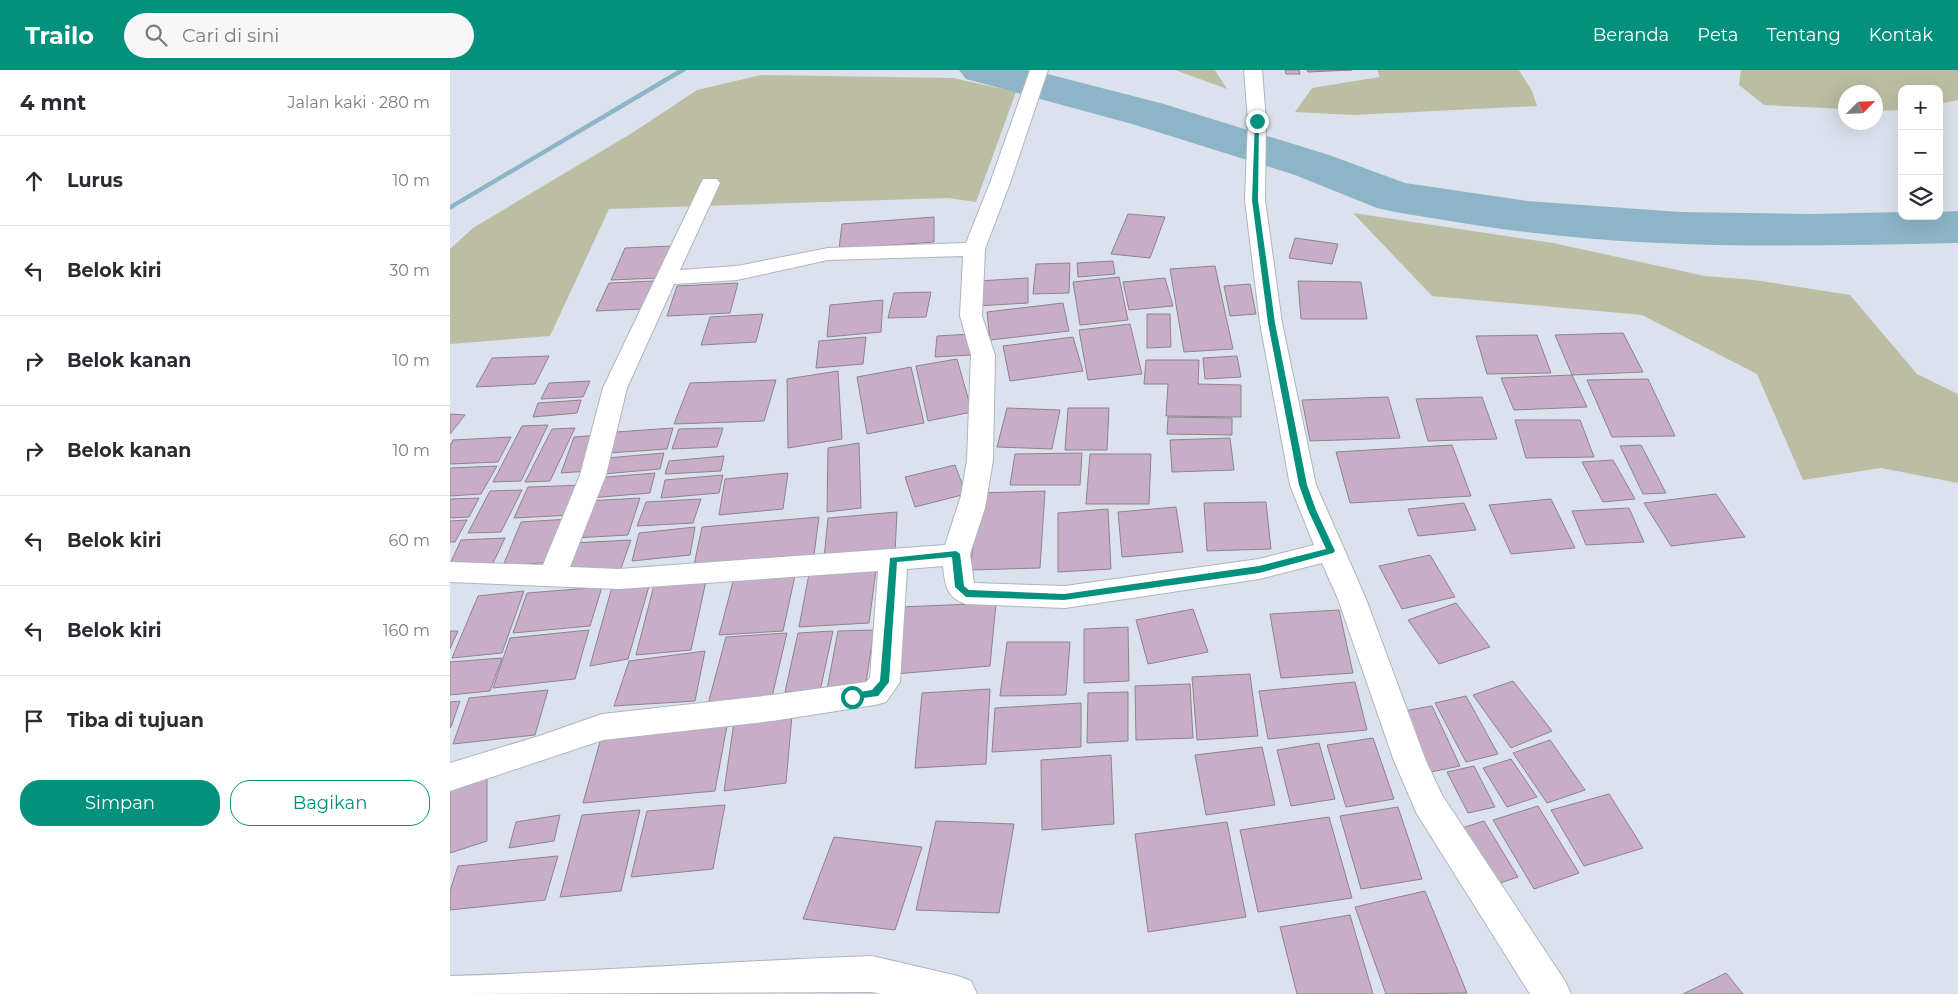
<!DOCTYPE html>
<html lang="id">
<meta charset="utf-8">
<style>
body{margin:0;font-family:Montserrat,sans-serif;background:#f7f7f7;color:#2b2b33}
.controls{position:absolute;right:15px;top:15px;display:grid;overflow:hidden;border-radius:10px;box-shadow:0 5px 20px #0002}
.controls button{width:45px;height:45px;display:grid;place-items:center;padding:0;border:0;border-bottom:1px solid #e1e1e2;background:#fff;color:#2b2b33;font:25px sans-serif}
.compass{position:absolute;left:1388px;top:15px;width:45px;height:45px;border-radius:50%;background:#fff;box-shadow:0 5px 20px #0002;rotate:66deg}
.stop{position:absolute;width:15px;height:15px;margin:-11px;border:4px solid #03917d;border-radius:50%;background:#fff}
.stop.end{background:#03917d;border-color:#fff;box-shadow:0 1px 5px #0008}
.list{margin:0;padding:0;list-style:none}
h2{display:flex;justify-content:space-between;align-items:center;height:65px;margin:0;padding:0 20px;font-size:21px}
h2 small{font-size:16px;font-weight:400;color:#7c7c81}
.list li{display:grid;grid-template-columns:32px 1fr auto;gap:15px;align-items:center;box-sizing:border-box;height:90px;padding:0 20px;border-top:1px solid #e1e1e2}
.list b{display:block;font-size:19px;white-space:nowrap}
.list em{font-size:16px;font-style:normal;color:#7c7c81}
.actions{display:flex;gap:10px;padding:15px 20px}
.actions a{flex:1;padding:11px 0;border:1px solid #03917d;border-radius:20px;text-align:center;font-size:18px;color:#03917d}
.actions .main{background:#03917d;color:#fff}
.icon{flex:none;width:28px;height:28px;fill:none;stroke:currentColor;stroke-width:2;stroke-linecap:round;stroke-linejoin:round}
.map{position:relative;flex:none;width:1508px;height:924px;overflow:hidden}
header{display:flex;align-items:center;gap:30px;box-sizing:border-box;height:70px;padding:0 25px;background:#03917d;color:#fff}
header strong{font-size:24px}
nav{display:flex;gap:28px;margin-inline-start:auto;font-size:18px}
.search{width:350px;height:45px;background:#f7f7f7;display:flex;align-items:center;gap:12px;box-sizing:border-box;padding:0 18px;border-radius:28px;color:#7c7c81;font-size:19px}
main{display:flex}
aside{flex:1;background:#fff}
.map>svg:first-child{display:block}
.green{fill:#bbbea3}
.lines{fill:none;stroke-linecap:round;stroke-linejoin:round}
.stream{fill:#8db5c7;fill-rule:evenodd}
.river{fill:#8db5c7;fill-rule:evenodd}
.building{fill:#c9acc7;stroke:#8d848c}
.minor-casing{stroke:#aeb5bf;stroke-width:2}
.minor{fill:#fff;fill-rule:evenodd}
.route{fill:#03917d}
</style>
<header>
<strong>Trailo</strong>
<div class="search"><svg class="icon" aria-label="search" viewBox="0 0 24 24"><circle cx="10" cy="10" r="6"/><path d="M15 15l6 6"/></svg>Cari di sini</div>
<nav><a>Beranda</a><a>Peta</a><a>Tentang</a><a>Kontak</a></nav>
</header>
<main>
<aside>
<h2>4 mnt<small>Jalan kaki · 280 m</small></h2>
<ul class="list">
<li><svg class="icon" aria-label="ahead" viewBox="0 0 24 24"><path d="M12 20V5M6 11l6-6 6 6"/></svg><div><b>Lurus</b></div><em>10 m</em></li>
<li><svg class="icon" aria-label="left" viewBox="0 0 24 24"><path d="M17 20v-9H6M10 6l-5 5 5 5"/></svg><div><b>Belok kiri</b></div><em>30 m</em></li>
<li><svg class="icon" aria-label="right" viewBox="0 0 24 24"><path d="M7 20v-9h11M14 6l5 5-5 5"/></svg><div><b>Belok kanan</b></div><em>10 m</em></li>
<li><svg class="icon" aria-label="right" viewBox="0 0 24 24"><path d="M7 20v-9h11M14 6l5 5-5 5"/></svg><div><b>Belok kanan</b></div><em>10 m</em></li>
<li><svg class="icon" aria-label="left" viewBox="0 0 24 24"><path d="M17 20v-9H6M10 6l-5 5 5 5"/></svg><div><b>Belok kiri</b></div><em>60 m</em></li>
<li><svg class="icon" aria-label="left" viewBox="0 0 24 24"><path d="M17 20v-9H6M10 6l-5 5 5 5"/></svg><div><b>Belok kiri</b></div><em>160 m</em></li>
<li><svg class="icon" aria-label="arrive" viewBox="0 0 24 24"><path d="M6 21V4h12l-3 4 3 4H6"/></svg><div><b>Tiba di tujuan</b></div></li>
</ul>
<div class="actions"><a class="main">Simpan</a><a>Bagikan</a></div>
</aside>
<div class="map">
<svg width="1508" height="924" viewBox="0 0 1508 924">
<rect width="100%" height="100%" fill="#dbe2ed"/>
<g class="green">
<polygon points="725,0 765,0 777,19"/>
<polygon points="927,0 1069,0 1082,21 1087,36 904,45 845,42 862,18 930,7"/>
<polygon points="1291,0 1508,0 1508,30 1489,34 1489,19 1452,19 1452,40 1426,41 1426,22 1396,22 1395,39 1314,35 1289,15"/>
<polygon points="311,5 503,8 566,22 526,132 498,128 159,139 100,266 0,274 0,179 23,158 182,63 247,20"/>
<polygon points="903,143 1103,173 1255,206 1304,210 1400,225 1467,304 1508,324 1508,413 1431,398 1353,410 1307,304 1192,245 982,226"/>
</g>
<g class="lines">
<polygon class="stream" points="228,0 237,0 0,140 0,135"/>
<path class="river" d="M509 0H582L714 34 879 85 955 113 1077 131 1230 142 1361 144 1452 142V146H1489V142L1508 141V173C1364 176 1219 180 1076 162 1032 157 989 149 945 142L927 138 845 105 682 54 516 9Z"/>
</g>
<g class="building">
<polygon points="835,0 849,0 850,4 836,4"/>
<polygon points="857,0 902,0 858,2"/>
<polygon points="678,144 715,147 700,188 661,184"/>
<polygon points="484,147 484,172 389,179 392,154"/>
<polygon points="845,168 888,174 882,194 839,188"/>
<polygon points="222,176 209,208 161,210 175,178"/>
<polygon points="663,191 665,204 628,207 627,193"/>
<polygon points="620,193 619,223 583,224 586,194"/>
<polygon points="765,196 783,279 734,282 720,199"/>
<polygon points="669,207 678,250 630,255 623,212"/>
<polygon points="578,208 578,233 527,236 528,211"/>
<polygon points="715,208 723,236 679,240 673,212"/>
<polygon points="204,211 193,239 146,241 159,213"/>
<polygon points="848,211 911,212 917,249 851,249"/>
<polygon points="288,213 280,243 217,246 227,216"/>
<polygon points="800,214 806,244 780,246 774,216"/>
<polygon points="481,222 476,247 438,248 444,223"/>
<polygon points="433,230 431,262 377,267 380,235"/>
<polygon points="613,233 619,261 540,270 537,242"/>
<polygon points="313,244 306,272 251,275 260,247"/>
<polygon points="697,244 720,244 721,277 697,278"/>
<polygon points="680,254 692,304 638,310 629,260"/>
<polygon points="1173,263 1193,302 1122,305 1105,265"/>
<polygon points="522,264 521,285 485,287 487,266"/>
<polygon points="1087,265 1101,303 1037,304 1026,266"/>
<polygon points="416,267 413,294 366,298 369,271"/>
<polygon points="623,267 633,301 560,311 553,276"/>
<polygon points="99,286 85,314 26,317 42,288"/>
<polygon points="787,286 791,307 755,309 753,288"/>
<polygon points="507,289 522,342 478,351 466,296"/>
<polygon points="696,290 749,290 748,314 791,315 791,347 716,346 718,314 694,314"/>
<polygon points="461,297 474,353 417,364 407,307"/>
<polygon points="388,301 392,369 338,378 337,309"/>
<polygon points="1122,305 1137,337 1064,340 1051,308"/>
<polygon points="1198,309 1225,366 1162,367 1137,310"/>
<polygon points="326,310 314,351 224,354 240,313"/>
<polygon points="140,311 133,327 91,329 99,313"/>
<polygon points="938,327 950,368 860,371 852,330"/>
<polygon points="1032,327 1047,369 978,371 966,329"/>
<polygon points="131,330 127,343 83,347 88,333"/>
<polygon points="557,338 610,340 602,379 547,377"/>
<polygon points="618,338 659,338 657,380 615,380"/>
<polygon points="0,344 15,345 0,364"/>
<polygon points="718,347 782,348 782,365 717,364"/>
<polygon points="1065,350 1130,350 1144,387 1076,388"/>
<polygon points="98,355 71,411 43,412 72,356"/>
<polygon points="125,358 100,411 75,412 102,359"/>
<polygon points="223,358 217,379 159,383 166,362"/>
<polygon points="273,358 267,377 222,379 229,359"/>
<polygon points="150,365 139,401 111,403 124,367"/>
<polygon points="61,367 48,392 0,394 0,376 3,370"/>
<polygon points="780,368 784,400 722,402 720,370"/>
<polygon points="409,373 411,438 377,442 378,378"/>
<polygon points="1002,375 1021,426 900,433 886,382"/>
<polygon points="1191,375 1216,423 1193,424 1170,376"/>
<polygon points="214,383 210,399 153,404 157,388"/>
<polygon points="632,383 630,415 560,415 565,384"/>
<polygon points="640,384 701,384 699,434 636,434"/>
<polygon points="274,386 271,401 215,404 219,391"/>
<polygon points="1163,390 1185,429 1153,432 1132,392"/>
<polygon points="505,395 516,424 465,437 455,407"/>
<polygon points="47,396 31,424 0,426 0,398"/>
<polygon points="205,403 200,423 139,428 145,408"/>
<polygon points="338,403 333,439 269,445 275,409"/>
<polygon points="273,405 269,423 211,428 215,410"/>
<polygon points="135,415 122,445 64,448 78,417"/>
<polygon points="72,420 51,462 18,463 40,421"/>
<polygon points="595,421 590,498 520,500 530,423"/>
<polygon points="1266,424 1295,467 1221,476 1194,433"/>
<polygon points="29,428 19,447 0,448 0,429"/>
<polygon points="190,428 178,465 124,468 138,431"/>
<polygon points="251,429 243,453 187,456 196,432"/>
<polygon points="1101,429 1125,478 1061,484 1039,435"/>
<polygon points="816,432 821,479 757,481 754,433"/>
<polygon points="1014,433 1026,460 968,466 958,439"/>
<polygon points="726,437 733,482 672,487 668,442"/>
<polygon points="1179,438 1194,472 1136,475 1122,441"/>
<polygon points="658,439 661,499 608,502 608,443"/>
<polygon points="447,442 445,482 374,488 378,448"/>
<polygon points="369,447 364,485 244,495 252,457"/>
<polygon points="120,449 104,492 53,496 71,452"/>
<polygon points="17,450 5,472 0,472 0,451"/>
<polygon points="245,457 240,485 182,491 189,463"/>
<polygon points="55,468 43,493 0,494 11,470"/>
<polygon points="181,470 170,501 111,504 122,473"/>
<polygon points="980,485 1005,527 952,539 929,496"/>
<polygon points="426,500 419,553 349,557 359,504"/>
<polygon points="346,501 333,561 269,565 285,504"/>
<polygon points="256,511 241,580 186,585 204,515"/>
<polygon points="200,513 178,589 140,596 162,517"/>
<polygon points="152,517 140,556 63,563 77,523"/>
<polygon points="74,521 52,583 2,588 28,526"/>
<polygon points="546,533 540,596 445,604 450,537"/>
<polygon points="1006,533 1040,577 989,594 958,550"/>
<polygon points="743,539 758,582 698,594 686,550"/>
<polygon points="889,540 903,603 831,608 820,544"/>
<polygon points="678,557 679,611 634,613 634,559"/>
<polygon points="139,560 125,609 43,618 60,568"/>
<polygon points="424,560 415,619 377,620 388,561"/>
<polygon points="0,561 8,561 0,579"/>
<polygon points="383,561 370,621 335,622 348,563"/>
<polygon points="337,563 321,631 258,634 276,567"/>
<polygon points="557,572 620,572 616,625 550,626"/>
<polygon points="255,581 245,631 164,636 179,591"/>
<polygon points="52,588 40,621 0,625 0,592"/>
<polygon points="800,604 808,666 747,670 742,607"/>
<polygon points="1063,611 1102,661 1061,678 1023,625"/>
<polygon points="905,612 917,660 818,669 809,621"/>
<polygon points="740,614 743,668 686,670 685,616"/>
<polygon points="540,619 536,694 465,698 472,623"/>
<polygon points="98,620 85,665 3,674 19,628"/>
<polygon points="678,622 678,671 637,673 638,623"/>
<polygon points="1016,626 1048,684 1016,692 985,633"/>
<polygon points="10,631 1,657 0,658 0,632"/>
<polygon points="631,633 631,677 542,682 545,638"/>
<polygon points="982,636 1010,696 981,702 954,641"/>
<polygon points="342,645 336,713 274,721 284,652"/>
<polygon points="278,650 265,721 133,733 153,661"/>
<polygon points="923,668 944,729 896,737 877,675"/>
<polygon points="1100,670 1135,720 1097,733 1063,683"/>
<polygon points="869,673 885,729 841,736 827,680"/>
<polygon points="812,677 825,735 756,745 745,685"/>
<polygon points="661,685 664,754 592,760 591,690"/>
<polygon points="1061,689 1087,727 1057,737 1033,698"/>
<polygon points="1024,696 1045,737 1018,743 997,702"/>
<polygon points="37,704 37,771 0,783 0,715"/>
<polygon points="1159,724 1193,778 1134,796 1101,740"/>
<polygon points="275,735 263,799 181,807 197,741"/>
<polygon points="1088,736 1129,803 1084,819 1043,750"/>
<polygon points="948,737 972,809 911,819 890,746"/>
<polygon points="190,740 171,821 110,827 132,745"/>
<polygon points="110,745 104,771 59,778 66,752"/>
<polygon points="879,747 902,828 808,842 790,760"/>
<polygon points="486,751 564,754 549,843 466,840"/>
<polygon points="1034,751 1068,807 1041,816 1009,759"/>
<polygon points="777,752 796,847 698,862 685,764"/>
<polygon points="384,767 472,777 445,860 353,849"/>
<polygon points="108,786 95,830 0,840 0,821 8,796"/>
<polygon points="975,821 1017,923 936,924 905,837"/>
<polygon points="900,845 923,924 847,924 830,857"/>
<polygon points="1276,903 1293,924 1233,924"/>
</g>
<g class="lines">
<g class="minor-casing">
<g id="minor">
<path d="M580 0H598L560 113 535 179 532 246 545 285 543 390 535 438 520 484 524 513 615 516 809 489 864 475 840 415 810 253 795 130 798 51 794 0H812L816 51 815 130 832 253 866 415 916 529 976 691 992 725 1115 911 1121 924H1080L967 744 944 691 888 529 872 493 809 509 615 538 516 534C496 528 495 514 493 496L457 499 450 612 436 632 425 635 322 651 153 670 0 721V693L89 666 152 644 322 625 416 612 420 608 428 501 169 519 0 512V492L93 495 130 405 153 318 253 109H267L270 113 230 200 287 196 378 178 516 173 540 113ZM513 186 510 246 521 285 517 390 511 426 495 475 169 499 120 497 156 405 177 318 224 214 287 210 378 190Z"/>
<path d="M422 886 508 906 521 911 527 924H431L422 922 0 924V906C141 902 281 891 422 886Z"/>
</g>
</g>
<use href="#minor" class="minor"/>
</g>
<polygon class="route" points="805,50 809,51 808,130 825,253 857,415 866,440 885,481 883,483 809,503 614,530 516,527 505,517 502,487 447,492 439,612 428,626 398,630 398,624 422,620 430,611 440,488 506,481 510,484 514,516 519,520 614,524 809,496 876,479 858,440 849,415 818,253 802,130"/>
</svg>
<div class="controls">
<button>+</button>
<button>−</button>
<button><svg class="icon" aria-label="layers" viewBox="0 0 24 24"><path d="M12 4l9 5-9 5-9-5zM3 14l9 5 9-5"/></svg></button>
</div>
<svg class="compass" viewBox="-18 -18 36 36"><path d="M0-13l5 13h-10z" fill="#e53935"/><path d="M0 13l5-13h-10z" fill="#7c7c81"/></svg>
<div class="stop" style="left:402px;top:627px"></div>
<div class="stop end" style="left:807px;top:51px"></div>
</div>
</main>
